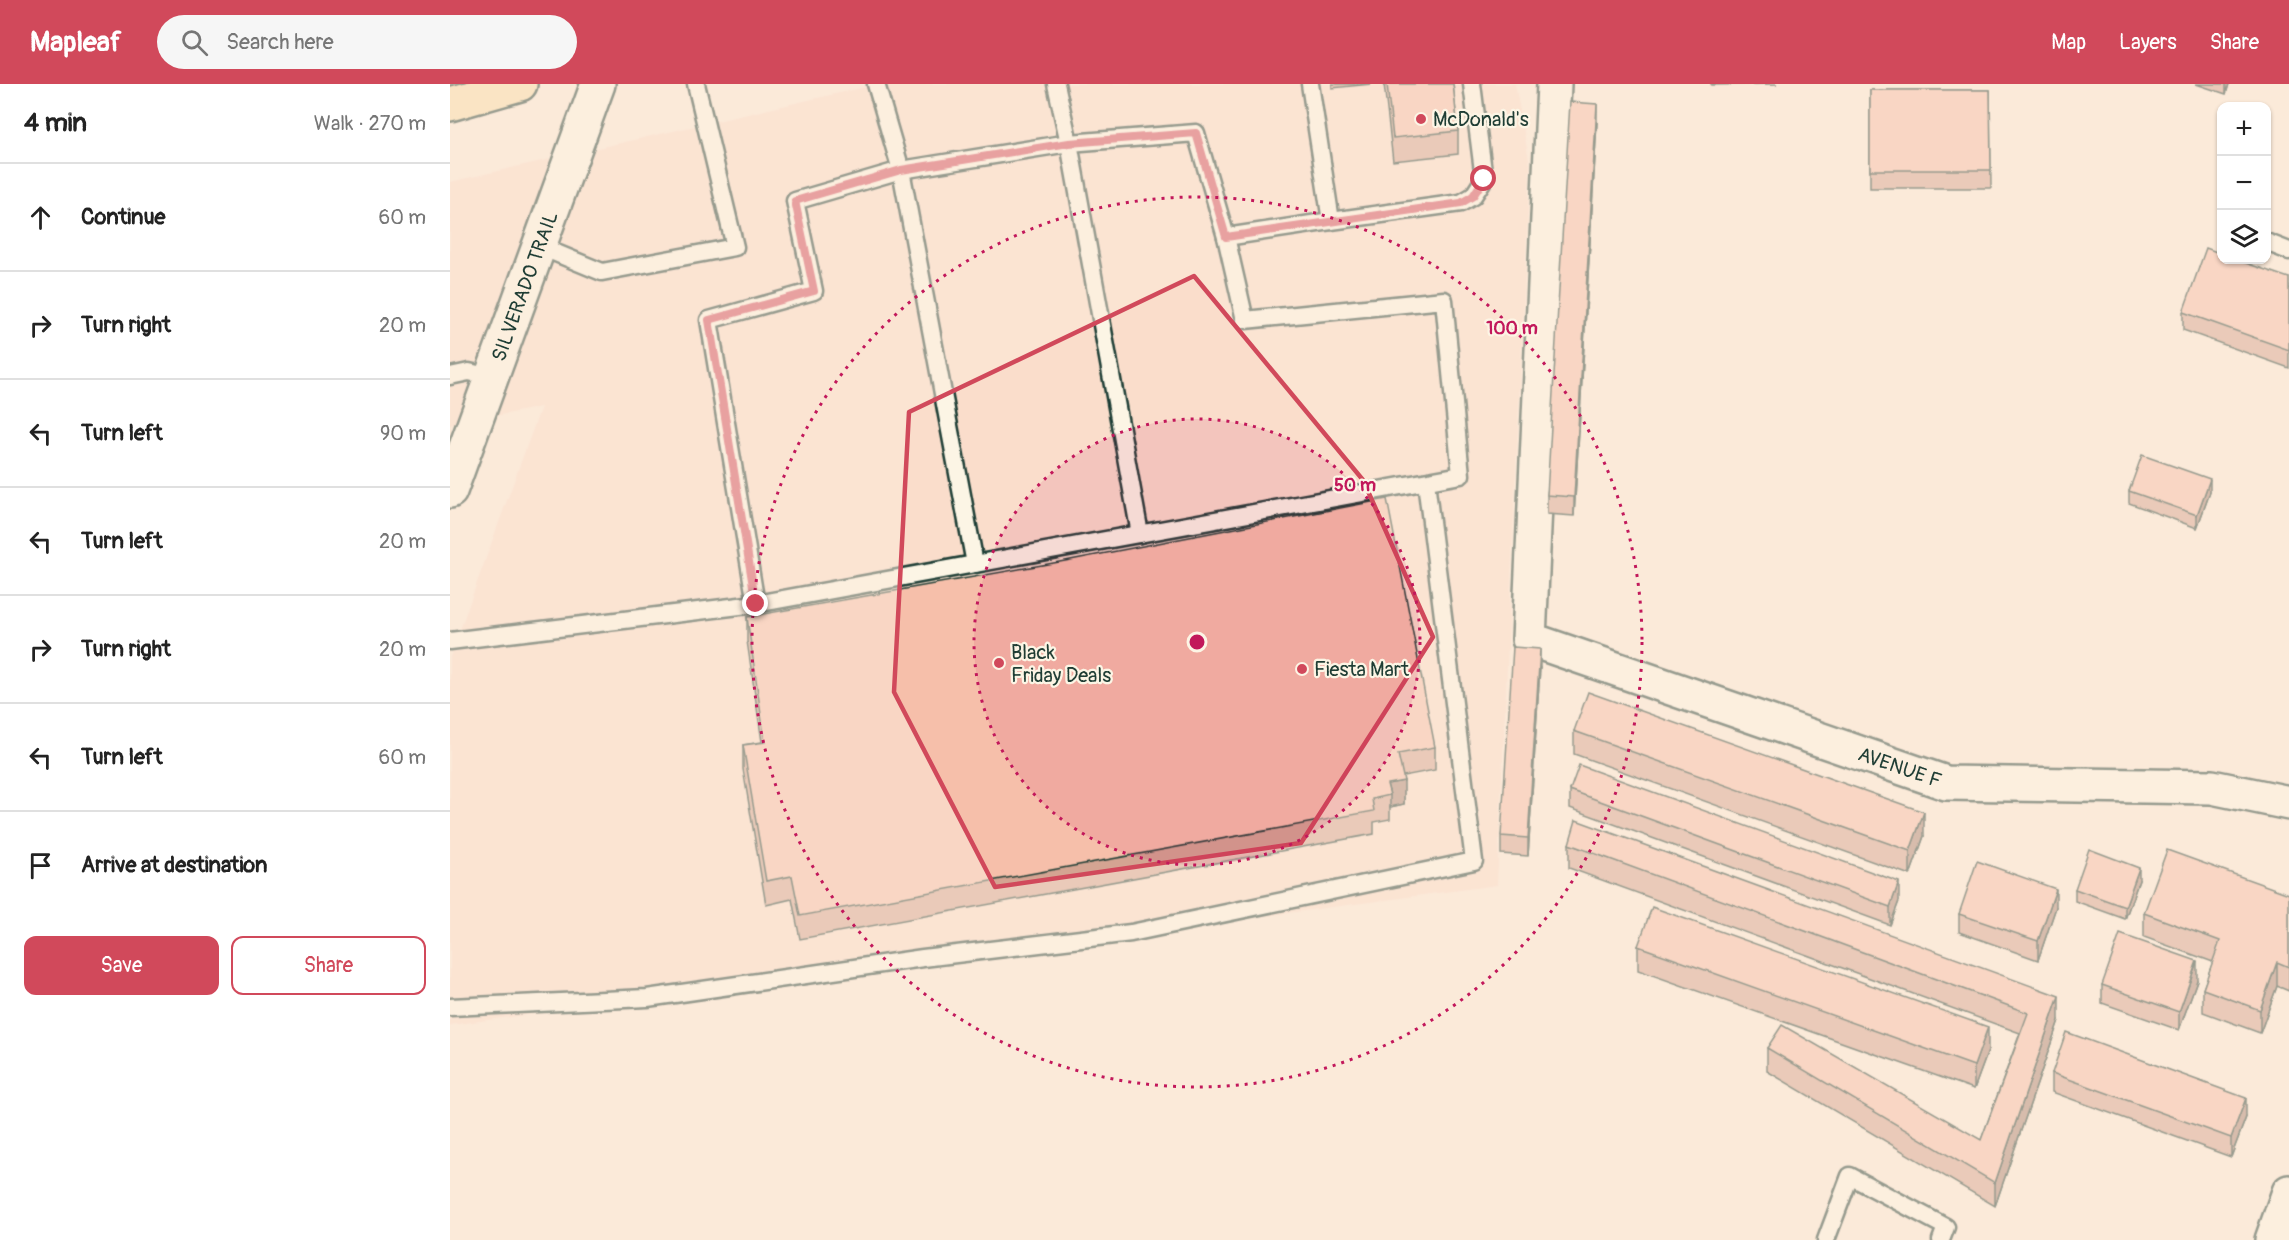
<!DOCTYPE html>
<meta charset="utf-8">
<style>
body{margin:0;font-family:Pangolin,sans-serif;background:#f6f6f6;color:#222}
.controls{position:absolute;right:18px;top:18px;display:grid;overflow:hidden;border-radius:12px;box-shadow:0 2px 4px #0004}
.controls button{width:54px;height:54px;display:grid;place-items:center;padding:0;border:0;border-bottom:2px solid #e0e0e0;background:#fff;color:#222;font:30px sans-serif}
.stop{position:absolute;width:18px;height:18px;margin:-14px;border:4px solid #d1495b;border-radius:50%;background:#fff}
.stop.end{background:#d1495b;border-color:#fff;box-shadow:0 2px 6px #0008}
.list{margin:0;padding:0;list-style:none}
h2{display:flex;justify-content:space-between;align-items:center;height:78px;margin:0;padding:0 24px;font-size:26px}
h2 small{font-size:20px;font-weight:400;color:#767676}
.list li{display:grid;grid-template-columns:39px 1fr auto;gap:18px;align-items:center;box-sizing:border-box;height:108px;padding:0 24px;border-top:2px solid #e0e0e0}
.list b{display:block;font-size:22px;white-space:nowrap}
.list em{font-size:20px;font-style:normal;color:#767676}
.actions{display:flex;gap:12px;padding:18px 24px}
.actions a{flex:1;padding:14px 0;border:2px solid #d1495b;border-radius:12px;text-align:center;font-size:21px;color:#d1495b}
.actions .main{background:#d1495b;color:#fff}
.icon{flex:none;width:33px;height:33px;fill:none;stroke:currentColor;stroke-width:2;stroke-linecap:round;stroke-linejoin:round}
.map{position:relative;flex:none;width:1839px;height:1156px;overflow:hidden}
header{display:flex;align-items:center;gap:36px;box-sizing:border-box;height:84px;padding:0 30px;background:#d1495b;color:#fff}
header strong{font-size:28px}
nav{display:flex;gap:33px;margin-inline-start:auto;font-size:21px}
.search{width:420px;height:54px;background:#f6f6f6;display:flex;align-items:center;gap:15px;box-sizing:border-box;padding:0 21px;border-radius:33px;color:#767676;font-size:22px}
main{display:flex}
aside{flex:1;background:#fff}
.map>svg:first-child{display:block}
.built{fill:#faddcb}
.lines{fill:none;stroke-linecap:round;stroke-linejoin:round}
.lane-casing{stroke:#1f3d34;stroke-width:21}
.street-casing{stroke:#1f3d34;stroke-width:38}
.secondary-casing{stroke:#1f3d34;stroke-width:38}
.primary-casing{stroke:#1f3d34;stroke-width:38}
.lane{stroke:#fcf5e5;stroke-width:16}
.street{stroke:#fcf5e5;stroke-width:33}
.secondary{stroke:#fcf5e5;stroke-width:33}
.primary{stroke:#f9deab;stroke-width:33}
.wall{fill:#d4a492;stroke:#1f3d34;stroke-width:1.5}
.shaded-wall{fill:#ac8677;stroke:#1f3d34;stroke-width:1.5}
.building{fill:#f6bfaa;stroke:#1f3d34;stroke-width:1.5}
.route{stroke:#d1495b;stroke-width:8}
.marked{fill:none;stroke:#d1495b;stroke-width:4.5;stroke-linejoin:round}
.ring{fill:none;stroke:#c2185b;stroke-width:3;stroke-dasharray:3 6}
.poi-dot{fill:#d1495b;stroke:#fcf5e5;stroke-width:2}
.labels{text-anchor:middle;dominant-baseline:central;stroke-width:4.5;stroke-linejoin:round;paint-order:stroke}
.poi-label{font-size:20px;fill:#1f3d34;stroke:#fcf5e5;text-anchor:start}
.street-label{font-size:20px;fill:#1f3d34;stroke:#fcf5e5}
.centre{fill:#c2185b;stroke:#fcf5e5;stroke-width:3}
.ring-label{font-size:18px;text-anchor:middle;font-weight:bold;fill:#c2185b;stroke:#fcf5e5;stroke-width:4.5;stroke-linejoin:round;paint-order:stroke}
</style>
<header>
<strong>Mapleaf</strong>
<div class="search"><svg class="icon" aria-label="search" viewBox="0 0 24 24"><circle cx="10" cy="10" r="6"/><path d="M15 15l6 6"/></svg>Search here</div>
<nav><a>Map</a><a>Layers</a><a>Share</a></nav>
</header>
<main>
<aside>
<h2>4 min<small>Walk · 270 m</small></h2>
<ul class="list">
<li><svg class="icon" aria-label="ahead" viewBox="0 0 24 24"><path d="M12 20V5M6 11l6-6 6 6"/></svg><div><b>Continue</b></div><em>60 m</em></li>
<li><svg class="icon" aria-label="right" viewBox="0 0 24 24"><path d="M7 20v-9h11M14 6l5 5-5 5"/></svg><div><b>Turn right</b></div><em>20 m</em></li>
<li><svg class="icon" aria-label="left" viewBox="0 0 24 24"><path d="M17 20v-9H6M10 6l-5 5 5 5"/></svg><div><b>Turn left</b></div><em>90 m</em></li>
<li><svg class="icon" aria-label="left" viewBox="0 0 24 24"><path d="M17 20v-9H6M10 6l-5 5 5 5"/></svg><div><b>Turn left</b></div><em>20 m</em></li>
<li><svg class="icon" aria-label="right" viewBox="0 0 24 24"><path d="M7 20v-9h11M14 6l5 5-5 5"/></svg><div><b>Turn right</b></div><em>20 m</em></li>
<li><svg class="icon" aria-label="left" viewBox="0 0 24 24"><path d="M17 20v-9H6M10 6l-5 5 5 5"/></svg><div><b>Turn left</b></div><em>60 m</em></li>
<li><svg class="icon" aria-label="arrive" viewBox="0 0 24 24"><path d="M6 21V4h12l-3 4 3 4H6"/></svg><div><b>Arrive at destination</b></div></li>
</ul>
<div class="actions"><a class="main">Save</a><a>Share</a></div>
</aside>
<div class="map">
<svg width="1839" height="1156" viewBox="0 0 1839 1156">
<rect width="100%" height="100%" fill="#fbead9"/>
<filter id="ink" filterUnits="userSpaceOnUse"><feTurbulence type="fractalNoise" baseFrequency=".0167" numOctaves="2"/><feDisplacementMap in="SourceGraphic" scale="12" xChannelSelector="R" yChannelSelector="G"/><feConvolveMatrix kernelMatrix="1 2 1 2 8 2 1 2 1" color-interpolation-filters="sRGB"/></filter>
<g filter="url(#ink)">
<polygon class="built" points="429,0 1065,0 1080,81 1047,801 0,941 0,573 91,323 0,341 0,98"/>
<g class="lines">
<g class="lane-casing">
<g id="lane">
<polyline points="426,0 451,86 525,480"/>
<polyline points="606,0 619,59 690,450"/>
<polygon points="746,49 776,153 795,236 994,216 1011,391 306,520 259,236 364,207 345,117 451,86 619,59"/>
<polyline points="881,137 1011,119 1023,112 1034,95 1022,0"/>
<polyline points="776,153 881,137 860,0"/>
<polyline points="1816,158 1839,167"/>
<polyline points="89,162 152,188 285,163 246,0"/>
<polyline points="0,292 19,288 41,293"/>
<polyline points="0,557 306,520"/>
<polyline points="0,923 197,914 473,874 681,849 1024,777 976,398"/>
<polyline points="1376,1156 1400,1092 1496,1143 1491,1156"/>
</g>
</g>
<g class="street-casing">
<g id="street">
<path id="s1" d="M1104 0 1079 555 1496 699 1762 703 1839 719"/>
<path id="s2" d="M0 407 148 0"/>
</g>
</g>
<g class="secondary-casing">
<polyline id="secondary" points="1822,1156 1839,1108"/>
</g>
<g class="primary-casing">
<polyline id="primary" points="0,20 70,0"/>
</g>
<use href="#lane" class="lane"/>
<use href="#street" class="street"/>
<use href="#secondary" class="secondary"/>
<use href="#primary" class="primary"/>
</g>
<g class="wall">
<polygon points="882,0 922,0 882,4"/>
<polygon points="934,0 1003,0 1008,47 1008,70 943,77"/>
<polygon points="1261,0 1327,0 1261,1"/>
<polygon points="1746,0 1779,0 1776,10"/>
<polygon points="1420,6 1540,6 1541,104 1420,104"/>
<polygon points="1147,38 1124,432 1097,430 1097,411"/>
<polygon points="1839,194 1839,284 1733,246 1733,228"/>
<polygon points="1679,407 1760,408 1747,444 1679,419"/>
<polygon points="297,533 985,663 985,686 953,692 954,720 940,723 940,735 924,738 924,750 350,855 342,815 316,821 293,685 293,661 312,658 297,557"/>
<polygon points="1090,583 1078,772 1051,770 1051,752"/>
<polygon points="1124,647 1474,752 1460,791 1124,670"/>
<polygon points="1120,706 1449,817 1440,841 1120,724"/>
<polygon points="1119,760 1609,936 1545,1122 1317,987 1317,964 1531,1056 1570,949 1119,784"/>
<polygon points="1689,796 1675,835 1625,817 1625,805"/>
<polygon points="1839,810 1839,907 1827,902 1810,949 1753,928 1753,905 1763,878 1694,853 1694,829"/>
<polygon points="1606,823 1588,876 1509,848 1509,830"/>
<polygon points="1188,862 1538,967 1524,1005 1188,886"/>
<polygon points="1747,896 1729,946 1652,919 1652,901"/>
<polygon points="1602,989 1796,1033 1781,1073 1602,1008"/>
</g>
<g class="shaded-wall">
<polygon points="1776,0 1779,0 1776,10"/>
<polygon points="1147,20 1147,38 1124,432 1124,413"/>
<polygon points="1760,395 1760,408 1747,444 1747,431"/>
<polygon points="1090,565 1090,583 1078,772 1078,754"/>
<polygon points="954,697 954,720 940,723 940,711 937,700"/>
<polygon points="1474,728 1474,752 1460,791 1460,767"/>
<polygon points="1689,784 1689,796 1675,835 1675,823"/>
<polygon points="1449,798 1449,817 1440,841 1440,823"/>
<polygon points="1606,805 1606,823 1588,876 1588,857"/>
<polygon points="1747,877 1747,896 1729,946 1729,928"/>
<polygon points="1827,878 1827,902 1810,949 1810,926"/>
<polygon points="1609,912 1609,936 1545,1122 1545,1099"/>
<polygon points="1538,943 1538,967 1524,1005 1524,982"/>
<polygon points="1796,1014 1796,1033 1781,1073 1781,1054"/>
</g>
<g class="building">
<polygon points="937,0 1003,0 1008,47 943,54"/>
<polygon points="1420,6 1540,6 1541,86 1420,86"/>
<polygon points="1120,18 1147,20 1124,413 1097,411"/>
<polygon points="1756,164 1772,170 1772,176 1787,176 1839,194 1839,266 1733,228"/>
<polygon points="1692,371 1760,395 1747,431 1679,407"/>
<polygon points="937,415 985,663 948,670 954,697 937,700 940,711 922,715 924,727 350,832 342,792 316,797 293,661 315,658 297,533 615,477"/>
<polygon points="1063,563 1090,565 1078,754 1051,752"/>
<polygon points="1138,608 1474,728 1460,767 1124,647"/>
<polygon points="1129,681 1449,798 1440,823 1120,706"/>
<polygon points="1126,736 1609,912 1545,1099 1317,964 1332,941 1531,1056 1578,929 1119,760"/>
<polygon points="1639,765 1689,784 1675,823 1625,805"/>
<polygon points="1717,766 1839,810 1839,883 1827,878 1810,926 1753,905 1770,857 1694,829"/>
<polygon points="1527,777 1606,805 1588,857 1509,830"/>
<polygon points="1202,823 1538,943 1524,982 1188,862"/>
<polygon points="1670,850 1747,877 1729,928 1652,901"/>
<polygon points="1616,948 1796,1014 1781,1054 1602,989"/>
</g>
</g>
<g class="lines" filter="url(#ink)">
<polyline class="route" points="306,520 259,236 364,207 345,117 451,86 619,59 746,49 776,153 1011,119 1023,112 1034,95"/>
</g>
<path d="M0 0H1839V1156H0ZM744 192 913 396 983 553 851 759 545 803 444 608 459 328Z" fill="#fbead9" fill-opacity=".55" fill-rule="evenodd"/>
<path class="marked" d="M744 192 913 396 983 553 851 759 545 803 444 608 459 328Z"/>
<circle cx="747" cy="558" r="223" fill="#c2185b" fill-opacity=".12"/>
<g class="ring">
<circle cx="747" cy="558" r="223"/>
<circle cx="747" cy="558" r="445"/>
</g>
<g class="poi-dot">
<circle cx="971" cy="35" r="6"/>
<circle cx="549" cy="579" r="6"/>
<circle cx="852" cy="585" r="6"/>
</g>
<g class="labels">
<g class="poi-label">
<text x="983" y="35">McDonald's</text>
<text x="561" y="568">Black<tspan x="561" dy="23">Friday Deals</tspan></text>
<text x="864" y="585">Fiesta Mart</text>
</g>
<g class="street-label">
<text stroke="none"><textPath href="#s2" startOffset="218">SILVERADO TRAIL</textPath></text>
<text stroke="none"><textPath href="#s1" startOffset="948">AVENUE F</textPath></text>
</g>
</g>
<circle cx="747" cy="558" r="9" class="centre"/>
<g class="ring-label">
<text x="1062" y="250">100 m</text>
<text x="905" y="407">50 m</text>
</g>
</svg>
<div class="controls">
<button>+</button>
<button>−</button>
<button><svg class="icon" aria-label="layers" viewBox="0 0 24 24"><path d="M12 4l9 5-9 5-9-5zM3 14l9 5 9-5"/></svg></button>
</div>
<div class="stop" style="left:1034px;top:95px"></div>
<div class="stop end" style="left:306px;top:520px"></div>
</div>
</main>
